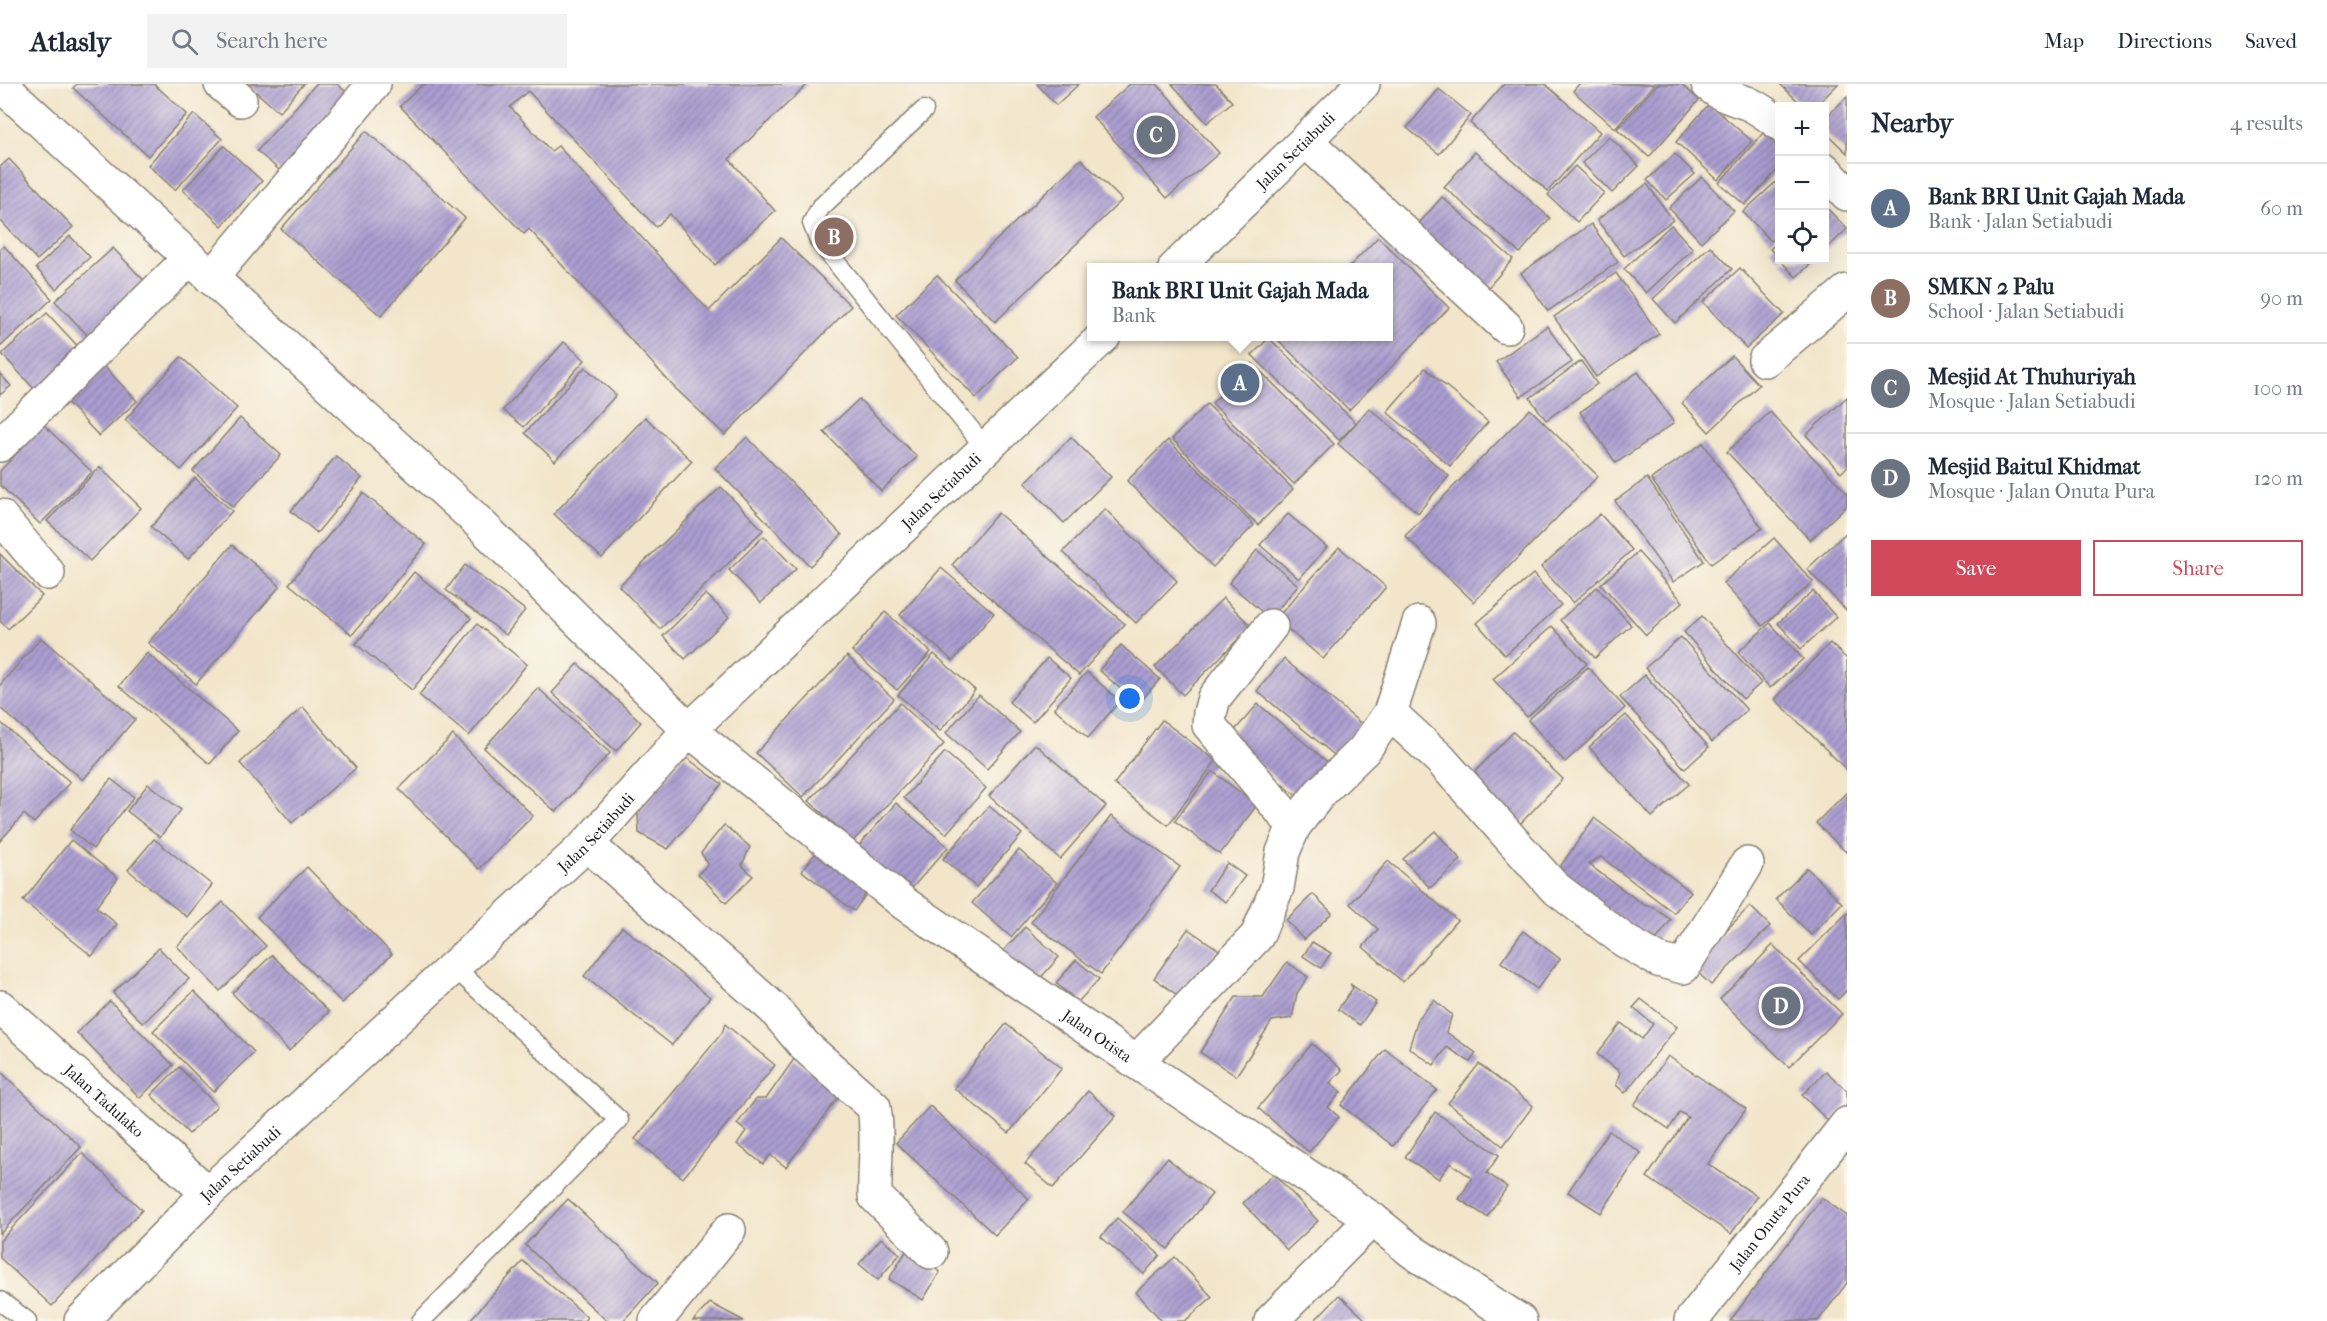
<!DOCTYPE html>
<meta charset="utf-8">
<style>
body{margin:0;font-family:"IM FELL French Canon",serif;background:#f2f2f3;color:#1f2937}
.controls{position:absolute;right:18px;top:18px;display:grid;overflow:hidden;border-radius:0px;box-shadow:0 6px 24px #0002}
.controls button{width:54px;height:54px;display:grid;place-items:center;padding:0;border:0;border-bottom:2px solid #e0e1e3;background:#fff;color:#1f2937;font:30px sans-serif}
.you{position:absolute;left:1130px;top:615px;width:21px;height:21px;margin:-15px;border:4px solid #fff;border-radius:50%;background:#1a73e8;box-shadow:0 0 0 9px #1a73e833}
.badge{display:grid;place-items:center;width:39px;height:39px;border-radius:50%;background:#d1495b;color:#fff;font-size:20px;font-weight:700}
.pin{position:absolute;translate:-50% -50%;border:3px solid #fff;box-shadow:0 2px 6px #0006}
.popup{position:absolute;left:1087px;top:179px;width:306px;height:78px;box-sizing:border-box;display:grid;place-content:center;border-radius:0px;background:#fff;filter:drop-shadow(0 2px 4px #0005);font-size:20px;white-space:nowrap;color:#747a83}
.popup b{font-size:22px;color:#1f2937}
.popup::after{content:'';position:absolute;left:50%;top:100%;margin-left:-12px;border:12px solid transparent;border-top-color:#fff}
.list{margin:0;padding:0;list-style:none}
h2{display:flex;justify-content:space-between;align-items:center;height:78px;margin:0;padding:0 24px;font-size:26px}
h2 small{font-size:20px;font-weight:400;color:#747a83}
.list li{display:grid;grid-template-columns:39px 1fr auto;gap:18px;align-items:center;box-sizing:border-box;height:90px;padding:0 24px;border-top:2px solid #e0e1e3}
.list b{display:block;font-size:22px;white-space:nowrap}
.list p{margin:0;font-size:20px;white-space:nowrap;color:#747a83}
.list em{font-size:20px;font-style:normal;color:#747a83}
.actions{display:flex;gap:12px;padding:18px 24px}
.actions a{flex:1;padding:14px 0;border:2px solid #d1495b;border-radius:0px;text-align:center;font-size:21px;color:#d1495b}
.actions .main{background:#d1495b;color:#fff}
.icon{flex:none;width:33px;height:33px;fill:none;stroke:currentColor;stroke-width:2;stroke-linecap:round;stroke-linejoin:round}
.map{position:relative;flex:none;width:1847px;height:1237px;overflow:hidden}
header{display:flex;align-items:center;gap:36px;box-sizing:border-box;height:84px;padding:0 30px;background:#fff;border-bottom:2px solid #e0e1e3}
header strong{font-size:28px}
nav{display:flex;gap:33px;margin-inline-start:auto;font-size:21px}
.search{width:420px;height:54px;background:#f2f2f3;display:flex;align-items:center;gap:15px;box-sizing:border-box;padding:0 21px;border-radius:0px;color:#747a83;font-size:22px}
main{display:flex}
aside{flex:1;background:#fff}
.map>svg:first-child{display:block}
.building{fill:url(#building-hatch)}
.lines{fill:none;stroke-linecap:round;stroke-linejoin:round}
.lane-casing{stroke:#878073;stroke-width:21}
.street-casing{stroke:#878073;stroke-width:36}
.lane{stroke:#fff;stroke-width:18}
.street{stroke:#fff;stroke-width:33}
.labels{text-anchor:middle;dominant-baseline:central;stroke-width:4.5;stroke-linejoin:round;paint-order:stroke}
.street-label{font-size:16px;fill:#1c1c1c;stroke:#fbf7ec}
</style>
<header>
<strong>Atlasly</strong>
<div class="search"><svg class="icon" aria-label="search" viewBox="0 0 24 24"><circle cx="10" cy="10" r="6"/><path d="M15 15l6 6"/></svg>Search here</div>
<nav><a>Map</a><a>Directions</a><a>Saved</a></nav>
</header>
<main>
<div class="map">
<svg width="1847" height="1237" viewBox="0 0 1847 1237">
<defs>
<pattern id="building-hatch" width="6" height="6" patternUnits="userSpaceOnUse" patternTransform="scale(1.5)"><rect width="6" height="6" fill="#ab9ed1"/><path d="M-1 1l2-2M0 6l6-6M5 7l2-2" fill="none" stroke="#8a80a9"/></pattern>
</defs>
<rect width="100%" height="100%" fill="#fbf7ec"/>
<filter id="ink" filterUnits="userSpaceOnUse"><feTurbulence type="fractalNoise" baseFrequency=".0167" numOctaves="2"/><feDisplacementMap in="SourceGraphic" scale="12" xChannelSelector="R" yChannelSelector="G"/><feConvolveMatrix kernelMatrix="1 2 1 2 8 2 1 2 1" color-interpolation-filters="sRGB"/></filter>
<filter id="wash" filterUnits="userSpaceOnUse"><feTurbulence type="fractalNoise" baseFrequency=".008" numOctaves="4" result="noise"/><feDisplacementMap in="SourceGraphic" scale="24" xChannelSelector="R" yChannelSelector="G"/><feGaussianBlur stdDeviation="1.35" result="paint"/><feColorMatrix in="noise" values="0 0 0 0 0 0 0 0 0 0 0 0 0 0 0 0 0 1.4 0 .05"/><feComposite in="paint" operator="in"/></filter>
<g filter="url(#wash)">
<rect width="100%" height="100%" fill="#f2e5ca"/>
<g id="blocks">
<g class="building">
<polygon points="77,0 154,0 187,30 148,72 73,4"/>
<polygon points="247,0 304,0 279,28"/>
<polygon points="316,0 337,0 352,13 285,91 257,67"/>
<polygon points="423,0 808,0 729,75 775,127 715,181 670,130 656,143 528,7 510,23 551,67 558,62 709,227 781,154 851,222 725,351 676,305 529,145 524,150 400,22"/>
<polygon points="1037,0 1079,0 1056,21"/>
<polygon points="1130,0 1157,0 1219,69 1167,114 1093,33"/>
<polygon points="1172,0 1216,0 1232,18 1207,39"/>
<polygon points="1504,0 1545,0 1600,48 1548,107 1470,39"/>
<polygon points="1579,0 1654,0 1615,44 1573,7"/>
<polygon points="1657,0 1681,0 1699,16 1649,73 1617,45"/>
<polygon points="1780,0 1838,0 1816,22 1803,22"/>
<polygon points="1439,5 1471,31 1439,70 1407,44"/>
<polygon points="1847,13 1847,69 1824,47 1824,35"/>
<polygon points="1709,20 1752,57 1718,96 1676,58"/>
<polygon points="194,30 222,55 175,106 148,81"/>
<polygon points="366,47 465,134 381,232 281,145"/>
<polygon points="1763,49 1780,64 1780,83 1745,121 1719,99"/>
<polygon points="1609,52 1639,82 1612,109 1582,79"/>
<polygon points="224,62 262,97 222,142 183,106"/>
<polygon points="1475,68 1550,134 1520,169 1444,103"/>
<polygon points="1675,70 1695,90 1666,116 1647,96"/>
<polygon points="9,75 73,143 37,176 0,136 0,83"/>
<polygon points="1081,75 1122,116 995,238 955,196"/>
<polygon points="1575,82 1604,109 1577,138 1548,111"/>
<polygon points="1702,93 1734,127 1701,158 1669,124"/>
<polygon points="1780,94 1780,148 1771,157 1743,128"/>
<polygon points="1647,100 1673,136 1624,172 1597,136"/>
<polygon points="1442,113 1513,175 1485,207 1414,145"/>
<polygon points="1824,121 1847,145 1824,167"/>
<polygon points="1591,140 1618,178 1548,227 1521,189"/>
<polygon points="1671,141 1693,165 1646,209 1624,185"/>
<polygon points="70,152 90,173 56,205 36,184"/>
<polygon points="1378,153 1449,224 1349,326 1277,255 1280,252 1388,252 1388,184 1348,184"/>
<polygon points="1780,156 1780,175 1770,165"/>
<polygon points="4,162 52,215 0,263 0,165"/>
<polygon points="1710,162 1732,185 1675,239 1653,215"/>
<polygon points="113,164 151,204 93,257 55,217"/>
<polygon points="1780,176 1815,176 1796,193"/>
<polygon points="1740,184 1784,230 1746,264 1703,218"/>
<polygon points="1616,189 1659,250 1596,293 1554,233"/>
<polygon points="937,191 1018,273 976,314 896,231"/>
<polygon points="47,229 84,269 38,309 2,270"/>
<polygon points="1547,242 1572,278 1521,313 1496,278"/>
<polygon points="1269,254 1356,339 1339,356 1252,271"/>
<polygon points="564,258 585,276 524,343 503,326"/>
<polygon points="1732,272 1759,301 1709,348 1682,319"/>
<polygon points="181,273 237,324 181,386 125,336"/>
<polygon points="98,276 137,317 99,352 61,312"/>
<polygon points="1581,277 1597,300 1546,336 1530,314"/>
<polygon points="1252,279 1334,360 1294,400 1212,319"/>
<polygon points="585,283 616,311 555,377 525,349"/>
<polygon points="1425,284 1488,338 1450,382 1387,328"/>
<polygon points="1638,288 1674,339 1616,379 1580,328"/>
<polygon points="0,290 11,302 0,311"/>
<polygon points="1847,313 1847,383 1841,389 1806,351"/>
<polygon points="859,315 917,373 881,407 824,348"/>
<polygon points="1207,320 1293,405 1258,441 1172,355"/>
<polygon points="1369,324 1449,392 1418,429 1338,360"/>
<polygon points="1530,325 1598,392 1474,518 1405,452"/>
<polygon points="1770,328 1847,409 1847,421 1810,456 1727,368"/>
<polygon points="645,333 692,377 602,474 554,430"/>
<polygon points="240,334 281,371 233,423 193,387"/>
<polygon points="44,341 92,388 40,440 0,401 0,387"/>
<polygon points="747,353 842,451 810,482 715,384"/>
<polygon points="1071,353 1111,393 1064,439 1025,399"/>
<polygon points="1168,356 1254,441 1213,483 1127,397"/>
<polygon points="1703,359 1762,444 1711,480 1651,395"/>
<polygon points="336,372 362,394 317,449 291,427"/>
<polygon points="100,383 141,424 90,477 47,437"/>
<polygon points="195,394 232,427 188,475 151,443"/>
<polygon points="1647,394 1704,477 1673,498 1615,417"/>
<polygon points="721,403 763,446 660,545 619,502"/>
<polygon points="363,409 426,460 352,551 289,500"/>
<polygon points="1105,425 1177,497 1136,539 1063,468"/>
<polygon points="998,429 1125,540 1079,591 952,481"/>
<polygon points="1288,430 1327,463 1299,495 1260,461"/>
<polygon points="1600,430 1632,466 1573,519 1541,483"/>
<polygon points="1847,448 1847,527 1807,485"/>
<polygon points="764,452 796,485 761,519 729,486"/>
<polygon points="1774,454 1813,498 1763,542 1723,499"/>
<polygon points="232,461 280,502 196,600 148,559"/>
<polygon points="1339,463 1386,503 1323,575 1276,535"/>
<polygon points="1257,466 1298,501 1270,535 1229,499"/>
<polygon points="1638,468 1683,518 1646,551 1601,500"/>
<polygon points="0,470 42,512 8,545 0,537"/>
<polygon points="465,481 525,526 506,551 446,506"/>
<polygon points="941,484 994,529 953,577 900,531"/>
<polygon points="414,488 471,534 412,606 356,560"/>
<polygon points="1533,490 1561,521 1505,571 1477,539"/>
<polygon points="1597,503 1631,541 1595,574 1560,536"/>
<polygon points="1813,507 1836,533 1801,565 1778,539"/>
<polygon points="706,510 729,533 685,575 663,552"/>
<polygon points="1223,514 1251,542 1183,611 1155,583"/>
<polygon points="885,528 931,568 897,606 852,567"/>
<polygon points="1702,532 1761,599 1743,615 1684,548"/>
<polygon points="1770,539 1803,575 1770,604 1738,568"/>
<polygon points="477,540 527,580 469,652 419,611"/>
<polygon points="1552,542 1587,580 1527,633 1493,595"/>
<polygon points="1681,553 1747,626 1712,658 1645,584"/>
<polygon points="41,554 135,635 83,696 0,624 0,601"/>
<polygon points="1830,559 1847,575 1847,686 1775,615"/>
<polygon points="1121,561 1160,595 1138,620 1099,586"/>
<polygon points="147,569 238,647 210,680 119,602"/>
<polygon points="934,570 975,606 940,647 898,611"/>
<polygon points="847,572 894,615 803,713 756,669"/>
<polygon points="1047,574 1071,594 1033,638 1009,618"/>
<polygon points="1284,575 1364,642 1338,674 1257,607"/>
<polygon points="578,580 641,638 616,667 552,609"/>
<polygon points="1588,583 1625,624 1565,678 1528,636"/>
<polygon points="1087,588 1120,617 1088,654 1054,624"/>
<polygon points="1645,591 1709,663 1685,685 1620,613"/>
<polygon points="538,604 610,669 556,728 484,664"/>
<polygon points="979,611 1020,648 987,685 946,649"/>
<polygon points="900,619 944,660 853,757 809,717"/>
<polygon points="1258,620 1330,680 1300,715 1228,654"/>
<polygon points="303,623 356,684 292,739 240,679"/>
<polygon points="1626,631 1689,700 1652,733 1589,663"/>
<polygon points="1162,636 1216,677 1168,741 1114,700"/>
<polygon points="0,638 70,698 34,739 24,730 0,757"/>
<polygon points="1513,648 1563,695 1518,742 1468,695"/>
<polygon points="453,651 533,732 479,785 399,705"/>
<polygon points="1035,660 1106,722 1060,775 989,712"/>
<polygon points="945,668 986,704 946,750 904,714"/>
<polygon points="684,672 722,700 668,765 639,749 638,729"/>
<polygon points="1212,687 1257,721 1220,770 1175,737"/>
<polygon points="111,695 134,713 93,765 70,746"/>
<polygon points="148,700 181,726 160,753 127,727"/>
<polygon points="1847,708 1847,769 1816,739"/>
<polygon points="896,719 948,763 906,811 855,766"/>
<polygon points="989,722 1022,750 976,803 943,775"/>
<polygon points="1111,732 1180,783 1101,890 1031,838"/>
<polygon points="1594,734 1691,808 1674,829 1601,773 1588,780 1644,821 1653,823 1671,836 1653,860 1557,787"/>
<polygon points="724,741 750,763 742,781 753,792 726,819 698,790 708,780 701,769"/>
<polygon points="1435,747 1461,776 1430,804 1403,775"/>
<polygon points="154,755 212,801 187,833 128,786"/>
<polygon points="71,756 118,794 96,823 117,840 92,872 23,817"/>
<polygon points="820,763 871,803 854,827 802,787"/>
<polygon points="1019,766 1057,799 1011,853 972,819"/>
<polygon points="1388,777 1457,836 1403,898 1363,863 1378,845 1350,820"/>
<polygon points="1227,779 1245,792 1226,818 1208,806"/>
<polygon points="307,783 392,870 342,919 257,833"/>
<polygon points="1807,784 1842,819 1811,851 1776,815"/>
<polygon points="1313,810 1332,829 1304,856 1286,836"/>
<polygon points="223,818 266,862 220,907 177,862"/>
<polygon points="1750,822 1770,842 1711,901 1691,882"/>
<polygon points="1847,829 1847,906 1838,915 1799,877"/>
<polygon points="622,843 710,913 672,961 584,892"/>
<polygon points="1025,843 1059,873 1037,898 1002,868"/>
<polygon points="1188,845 1219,866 1184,916 1154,894"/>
<polygon points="1523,847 1560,875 1537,905 1501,878"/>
<polygon points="1312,858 1331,869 1321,884 1303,872"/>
<polygon points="1773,861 1842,930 1789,983 1720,915"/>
<polygon points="159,864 189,895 143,939 113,909"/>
<polygon points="272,871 329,928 289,967 232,909"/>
<polygon points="1076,876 1099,895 1078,918 1056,899"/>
<polygon points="1287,878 1308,893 1297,909 1292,934 1272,937 1236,992 1200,968 1236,913 1263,913"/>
<polygon points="1350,900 1376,918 1360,941 1338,925 1353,904"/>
<polygon points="194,907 254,968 213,1008 153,947"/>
<polygon points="1641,915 1677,943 1625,1009 1616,1001 1620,988 1597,970 1621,939 1642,955 1653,940 1633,924"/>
<polygon points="1434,916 1452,931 1446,948 1476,969 1470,978 1447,963 1434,981 1409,964 1418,935"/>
<polygon points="110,917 173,981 140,1014 77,949"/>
<polygon points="725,940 775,981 683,1094 635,1055 722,949"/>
<polygon points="1006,940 1062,984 1009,1049 954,1004"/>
<polygon points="1312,960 1342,986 1330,999 1341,1008 1328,1023 1339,1033 1309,1068 1258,1024"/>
<polygon points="1385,965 1437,1006 1393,1062 1341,1021"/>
<polygon points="1668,972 1746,1025 1708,1080 1757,1112 1731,1150 1647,1093 1688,1033 1680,1028 1669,1045 1634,1021"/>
<polygon points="794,975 841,1010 786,1083 770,1071 763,1080 737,1060 746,1047 737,1040 756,1015 766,1015"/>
<polygon points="1479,980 1533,1022 1503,1062 1448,1019"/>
<polygon points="179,983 217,1022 189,1050 151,1011"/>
<polygon points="0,987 81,1063 0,1150"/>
<polygon points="1826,987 1847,1007 1847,1021 1830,1039 1802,1011"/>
<polygon points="1088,1007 1116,1032 1053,1104 1025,1080"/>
<polygon points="930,1022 1029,1115 995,1151 896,1059"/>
<polygon points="1435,1028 1499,1071 1487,1089 1507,1103 1487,1133 1459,1115 1472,1094 1450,1079 1439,1095 1405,1073"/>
<polygon points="1609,1047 1641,1069 1601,1129 1568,1108"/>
<polygon points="82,1069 142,1126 52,1222 0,1174 0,1157"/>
<polygon points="1167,1074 1212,1110 1168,1165 1123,1128"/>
<polygon points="1274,1090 1318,1137 1287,1166 1243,1119"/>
<polygon points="1822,1114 1847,1132 1847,1199 1818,1237 1730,1237"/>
<polygon points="568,1115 658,1199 623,1237 607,1237 525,1161"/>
<polygon points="1117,1134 1160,1171 1144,1190 1101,1153"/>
<polygon points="881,1154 900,1170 878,1196 859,1180"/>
<polygon points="907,1166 940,1188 923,1216 889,1195"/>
<polygon points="1175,1173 1212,1213 1185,1237 1162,1237 1136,1208"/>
<polygon points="523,1177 587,1233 584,1237 469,1237"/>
<polygon points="1339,1211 1367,1237 1314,1237"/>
<polygon points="710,1219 744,1237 693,1237"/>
</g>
</g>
</g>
<g filter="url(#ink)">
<use href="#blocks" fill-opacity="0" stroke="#878073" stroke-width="1.5"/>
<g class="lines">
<g class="lane-casing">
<g id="lane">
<polyline points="924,26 820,124 812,139 819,157 987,366"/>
<polyline points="0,1217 27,1237"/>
<polyline points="421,1237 619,1036 455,884"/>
</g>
</g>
<g class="street-casing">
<g id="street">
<path id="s1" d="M0 0 473 433 689 646 905 820 1136 978 1372 1135 1413 1168 1520 1237"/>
<polyline points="221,0 240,16"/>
<path d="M1708 0C1720 11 1732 14 1747 19 1759 24 1769 32 1780 40"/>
<polyline points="1306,57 1506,243"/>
<polyline points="1824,85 1847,110"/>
<path id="s2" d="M1175 184 1363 0"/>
<polyline points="211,194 374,0"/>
<polyline points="1765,276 1847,207"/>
<polyline points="0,361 189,175"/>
<polyline points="0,432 48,489"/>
<polyline points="1390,629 1440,675 1554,803 1625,857 1658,876 1683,883 1747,780"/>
<polyline points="1294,742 1320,709 1364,666 1390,629 1419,539"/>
<path d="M587 760 774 925 805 962 874 1023C879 1054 874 1081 875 1112L931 1168"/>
<path id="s3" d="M0 923 208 1109"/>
<polyline points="1136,978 1257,852 1277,804 1283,768 1294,742 1209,641 1210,629 1214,614 1271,542"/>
<path id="s4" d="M81 1237 208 1109 587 760 689 646 1104 252"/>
<polyline points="656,1237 729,1146"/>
<polyline points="1271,1237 1372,1135"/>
<path id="s5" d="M1691 1237 1847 1040"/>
</g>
</g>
<use href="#lane" class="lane"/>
<use href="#street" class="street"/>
</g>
</g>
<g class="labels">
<g class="street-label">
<text stroke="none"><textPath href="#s2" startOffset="168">Jalan Setiabudi</textPath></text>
<text stroke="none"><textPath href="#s4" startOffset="1196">Jalan Setiabudi</textPath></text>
<text stroke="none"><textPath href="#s4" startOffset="710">Jalan Setiabudi</textPath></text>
<text stroke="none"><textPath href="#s1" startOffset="1455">Jalan Otista</textPath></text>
<text stroke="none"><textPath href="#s3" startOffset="140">Jalan Tadulako</textPath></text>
<text stroke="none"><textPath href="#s4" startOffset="224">Jalan Setiabudi</textPath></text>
<text stroke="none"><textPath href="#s5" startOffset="126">Jalan Onuta Pura</textPath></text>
</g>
</g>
</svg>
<div class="controls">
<button>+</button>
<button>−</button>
<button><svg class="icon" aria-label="locate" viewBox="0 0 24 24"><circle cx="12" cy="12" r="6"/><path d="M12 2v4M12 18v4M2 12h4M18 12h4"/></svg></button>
</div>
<div class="you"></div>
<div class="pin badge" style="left:1240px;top:299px;background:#5c6f8a">A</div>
<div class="popup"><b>Bank BRI Unit Gajah Mada</b>Bank</div>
<div class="pin badge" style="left:834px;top:153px;background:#8d6e63">B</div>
<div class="pin badge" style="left:1156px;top:51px;background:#6b7280">C</div>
<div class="pin badge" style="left:1781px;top:922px;background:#6b7280">D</div>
</div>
<aside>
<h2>Nearby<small>4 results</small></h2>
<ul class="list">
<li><span class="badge" style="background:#5c6f8a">A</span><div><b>Bank BRI Unit Gajah Mada</b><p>Bank · Jalan Setiabudi</p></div><em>60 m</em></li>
<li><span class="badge" style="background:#8d6e63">B</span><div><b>SMKN 2 Palu</b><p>School · Jalan Setiabudi</p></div><em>90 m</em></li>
<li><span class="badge" style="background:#6b7280">C</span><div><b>Mesjid At Thuhuriyah</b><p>Mosque · Jalan Setiabudi</p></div><em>100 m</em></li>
<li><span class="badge" style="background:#6b7280">D</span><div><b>Mesjid Baitul Khidmat</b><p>Mosque · Jalan Onuta Pura</p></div><em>120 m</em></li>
</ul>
<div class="actions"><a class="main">Save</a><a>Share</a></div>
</aside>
</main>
